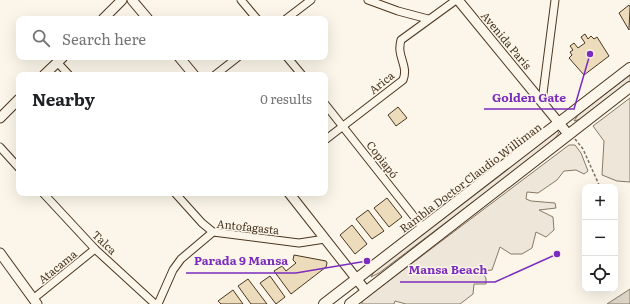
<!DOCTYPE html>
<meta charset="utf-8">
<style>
body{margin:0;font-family:Literata,serif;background:#f2f2f2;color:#202124}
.controls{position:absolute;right:12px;bottom:12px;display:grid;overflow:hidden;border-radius:8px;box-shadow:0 4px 16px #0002}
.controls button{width:36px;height:36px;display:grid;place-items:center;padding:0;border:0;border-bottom:1px solid #e0e0e0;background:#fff;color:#202124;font:20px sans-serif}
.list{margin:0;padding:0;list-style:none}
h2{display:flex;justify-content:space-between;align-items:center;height:52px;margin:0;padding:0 16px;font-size:17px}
h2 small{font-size:13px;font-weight:400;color:#757577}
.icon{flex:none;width:22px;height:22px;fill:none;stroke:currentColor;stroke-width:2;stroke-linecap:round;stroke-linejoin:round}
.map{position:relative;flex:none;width:630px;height:304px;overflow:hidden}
.search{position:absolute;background:#fff;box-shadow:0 4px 16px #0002;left:16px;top:16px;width:312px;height:44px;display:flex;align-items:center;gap:10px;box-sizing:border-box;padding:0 14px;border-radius:8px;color:#757577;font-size:15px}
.panel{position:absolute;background:#fff;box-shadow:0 4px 16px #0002;left:16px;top:72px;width:312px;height:124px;border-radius:8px}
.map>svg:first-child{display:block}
.green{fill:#ede6d9;stroke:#887966}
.water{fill:#dcd4c6;stroke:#887966}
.building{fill:#ecdcbc;stroke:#4a3520}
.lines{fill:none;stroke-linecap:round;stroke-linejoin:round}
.minor-casing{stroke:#4a3520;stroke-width:9}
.tertiary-casing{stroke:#4a3520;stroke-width:11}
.secondary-casing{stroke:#4a3520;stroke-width:12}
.path{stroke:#7f6f5c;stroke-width:1.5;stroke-dasharray:3 2;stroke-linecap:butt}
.minor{stroke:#fbf6e9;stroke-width:7}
.tertiary{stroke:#fbf6e9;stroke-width:9}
.secondary{stroke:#fbf6e9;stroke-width:10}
.labels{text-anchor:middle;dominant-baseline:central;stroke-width:3;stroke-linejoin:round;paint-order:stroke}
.street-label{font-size:11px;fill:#4a3520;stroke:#fbf6e9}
.leader{fill:none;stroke:#7b2cbf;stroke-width:1.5}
.callout-dot{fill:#7b2cbf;stroke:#fbf6e9;stroke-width:1.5}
.callout-label{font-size:12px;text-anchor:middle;font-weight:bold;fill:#7b2cbf;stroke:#fbf6e9;stroke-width:3;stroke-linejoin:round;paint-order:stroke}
</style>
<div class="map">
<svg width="630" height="304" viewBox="0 0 630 304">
<rect width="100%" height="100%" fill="#fbf6e9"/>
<g class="green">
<polygon points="630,75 630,83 581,119 574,121 578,115"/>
<polygon points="630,98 630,182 617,181 602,175 604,141 593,126"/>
<polygon points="557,131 559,133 551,143 379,273 371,277 375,270"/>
<polygon points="569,145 575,145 581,153 588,171 584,174 576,170 564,171 557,180 538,193 527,192 526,199 531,201 555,203 556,208 539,210 553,217 554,230 546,237 536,232 532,248 522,254 511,254 500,247 492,270 481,271 486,278 486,284 474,284 473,294 460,304 406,304 395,301 394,304 362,304 362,301"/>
</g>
<polygon class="water" points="630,289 630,304 607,304"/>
<g class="building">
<polygon points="629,5 630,7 629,30 619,13"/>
<polygon points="585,34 588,39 591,36 594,39 597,37 609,56 584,75 569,58 572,55 570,52 573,50 570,46 574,43 578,48 585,43 581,37"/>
<polygon points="398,107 407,118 396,126 388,115"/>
<polygon points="387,198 402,217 389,227 374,208"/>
<polygon points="368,210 384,231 372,239 356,219"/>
<polygon points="352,225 367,244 355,254 340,235"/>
<polygon points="294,255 326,261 327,263 326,267 291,294 274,271 282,266 286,271 296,263 293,260"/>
<polygon points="270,276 285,297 276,304 260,283"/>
<polygon points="248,279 267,304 251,304 238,286"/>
<polygon points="233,290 243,304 221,304 218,301"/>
</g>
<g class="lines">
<g class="minor-casing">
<g id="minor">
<polyline points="241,0 257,19"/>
<polyline points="368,0 398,11 428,19"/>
<polyline points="286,19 311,0"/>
<polyline points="287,57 302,75"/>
<polyline points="57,62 69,75"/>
<polyline points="215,75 238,57"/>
<polyline points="542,101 555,0"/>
<polyline points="325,104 423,228"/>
<path d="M325 140 403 80C409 65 396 57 401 40L456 0"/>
<polyline points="0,147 19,168"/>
<polyline points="43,193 95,249 155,304"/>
<polyline points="175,193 202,223 213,232"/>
<polyline points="33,299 95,249"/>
<polyline points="158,304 173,270 181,259 213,232 299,243 325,239"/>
</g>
</g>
<g class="tertiary-casing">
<g id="tertiary">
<polyline points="132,0 148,19"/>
<polyline points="458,0 568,134"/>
<polyline points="103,19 122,0"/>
<polyline points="179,57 194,75"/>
<polyline points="44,75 63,57"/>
<polyline points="0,118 19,99"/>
<polyline points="289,193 366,291"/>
<polyline points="0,253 37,304"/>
</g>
</g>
<g class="secondary-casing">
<g id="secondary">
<polyline points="324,304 630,68"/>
<polyline points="350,304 630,87"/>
</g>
</g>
<polyline class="path" points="575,139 583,149 600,187"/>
<use href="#minor" class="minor"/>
<use href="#tertiary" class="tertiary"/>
<use href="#secondary" class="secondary"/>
</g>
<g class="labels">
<g class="street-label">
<text transform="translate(507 40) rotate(50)">Avenida París</text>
<text transform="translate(381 82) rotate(-39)">Arica</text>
<text transform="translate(383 159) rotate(52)">Copiapó</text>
<text transform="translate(470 177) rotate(-37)">Rambla Doctor Claudio Williman</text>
<text transform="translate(248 226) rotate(6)">Antofagasta</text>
<text transform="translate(105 242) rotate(44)">Talca</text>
<text transform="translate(57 266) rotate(-39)">Atacama</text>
</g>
</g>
<path class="leader" d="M590 54L574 109H484M367 261L296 273H186M557 254L495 282H400"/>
<g class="callout-dot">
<circle cx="590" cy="54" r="4"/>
<circle cx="367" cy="261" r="4"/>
<circle cx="557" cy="254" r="4"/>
</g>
<g class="callout-label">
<text x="529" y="102">Golden Gate</text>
<text x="241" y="265">Parada 9 Mansa</text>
<text x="448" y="274">Mansa Beach</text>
</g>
</svg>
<div class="controls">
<button>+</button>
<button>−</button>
<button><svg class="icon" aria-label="locate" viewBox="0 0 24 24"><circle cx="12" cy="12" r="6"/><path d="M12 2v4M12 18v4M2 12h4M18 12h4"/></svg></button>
</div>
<div class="search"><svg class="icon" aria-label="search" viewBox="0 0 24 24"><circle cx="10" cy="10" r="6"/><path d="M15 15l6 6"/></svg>Search here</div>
<section class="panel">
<h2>Nearby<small>0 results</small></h2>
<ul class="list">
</ul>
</section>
</div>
